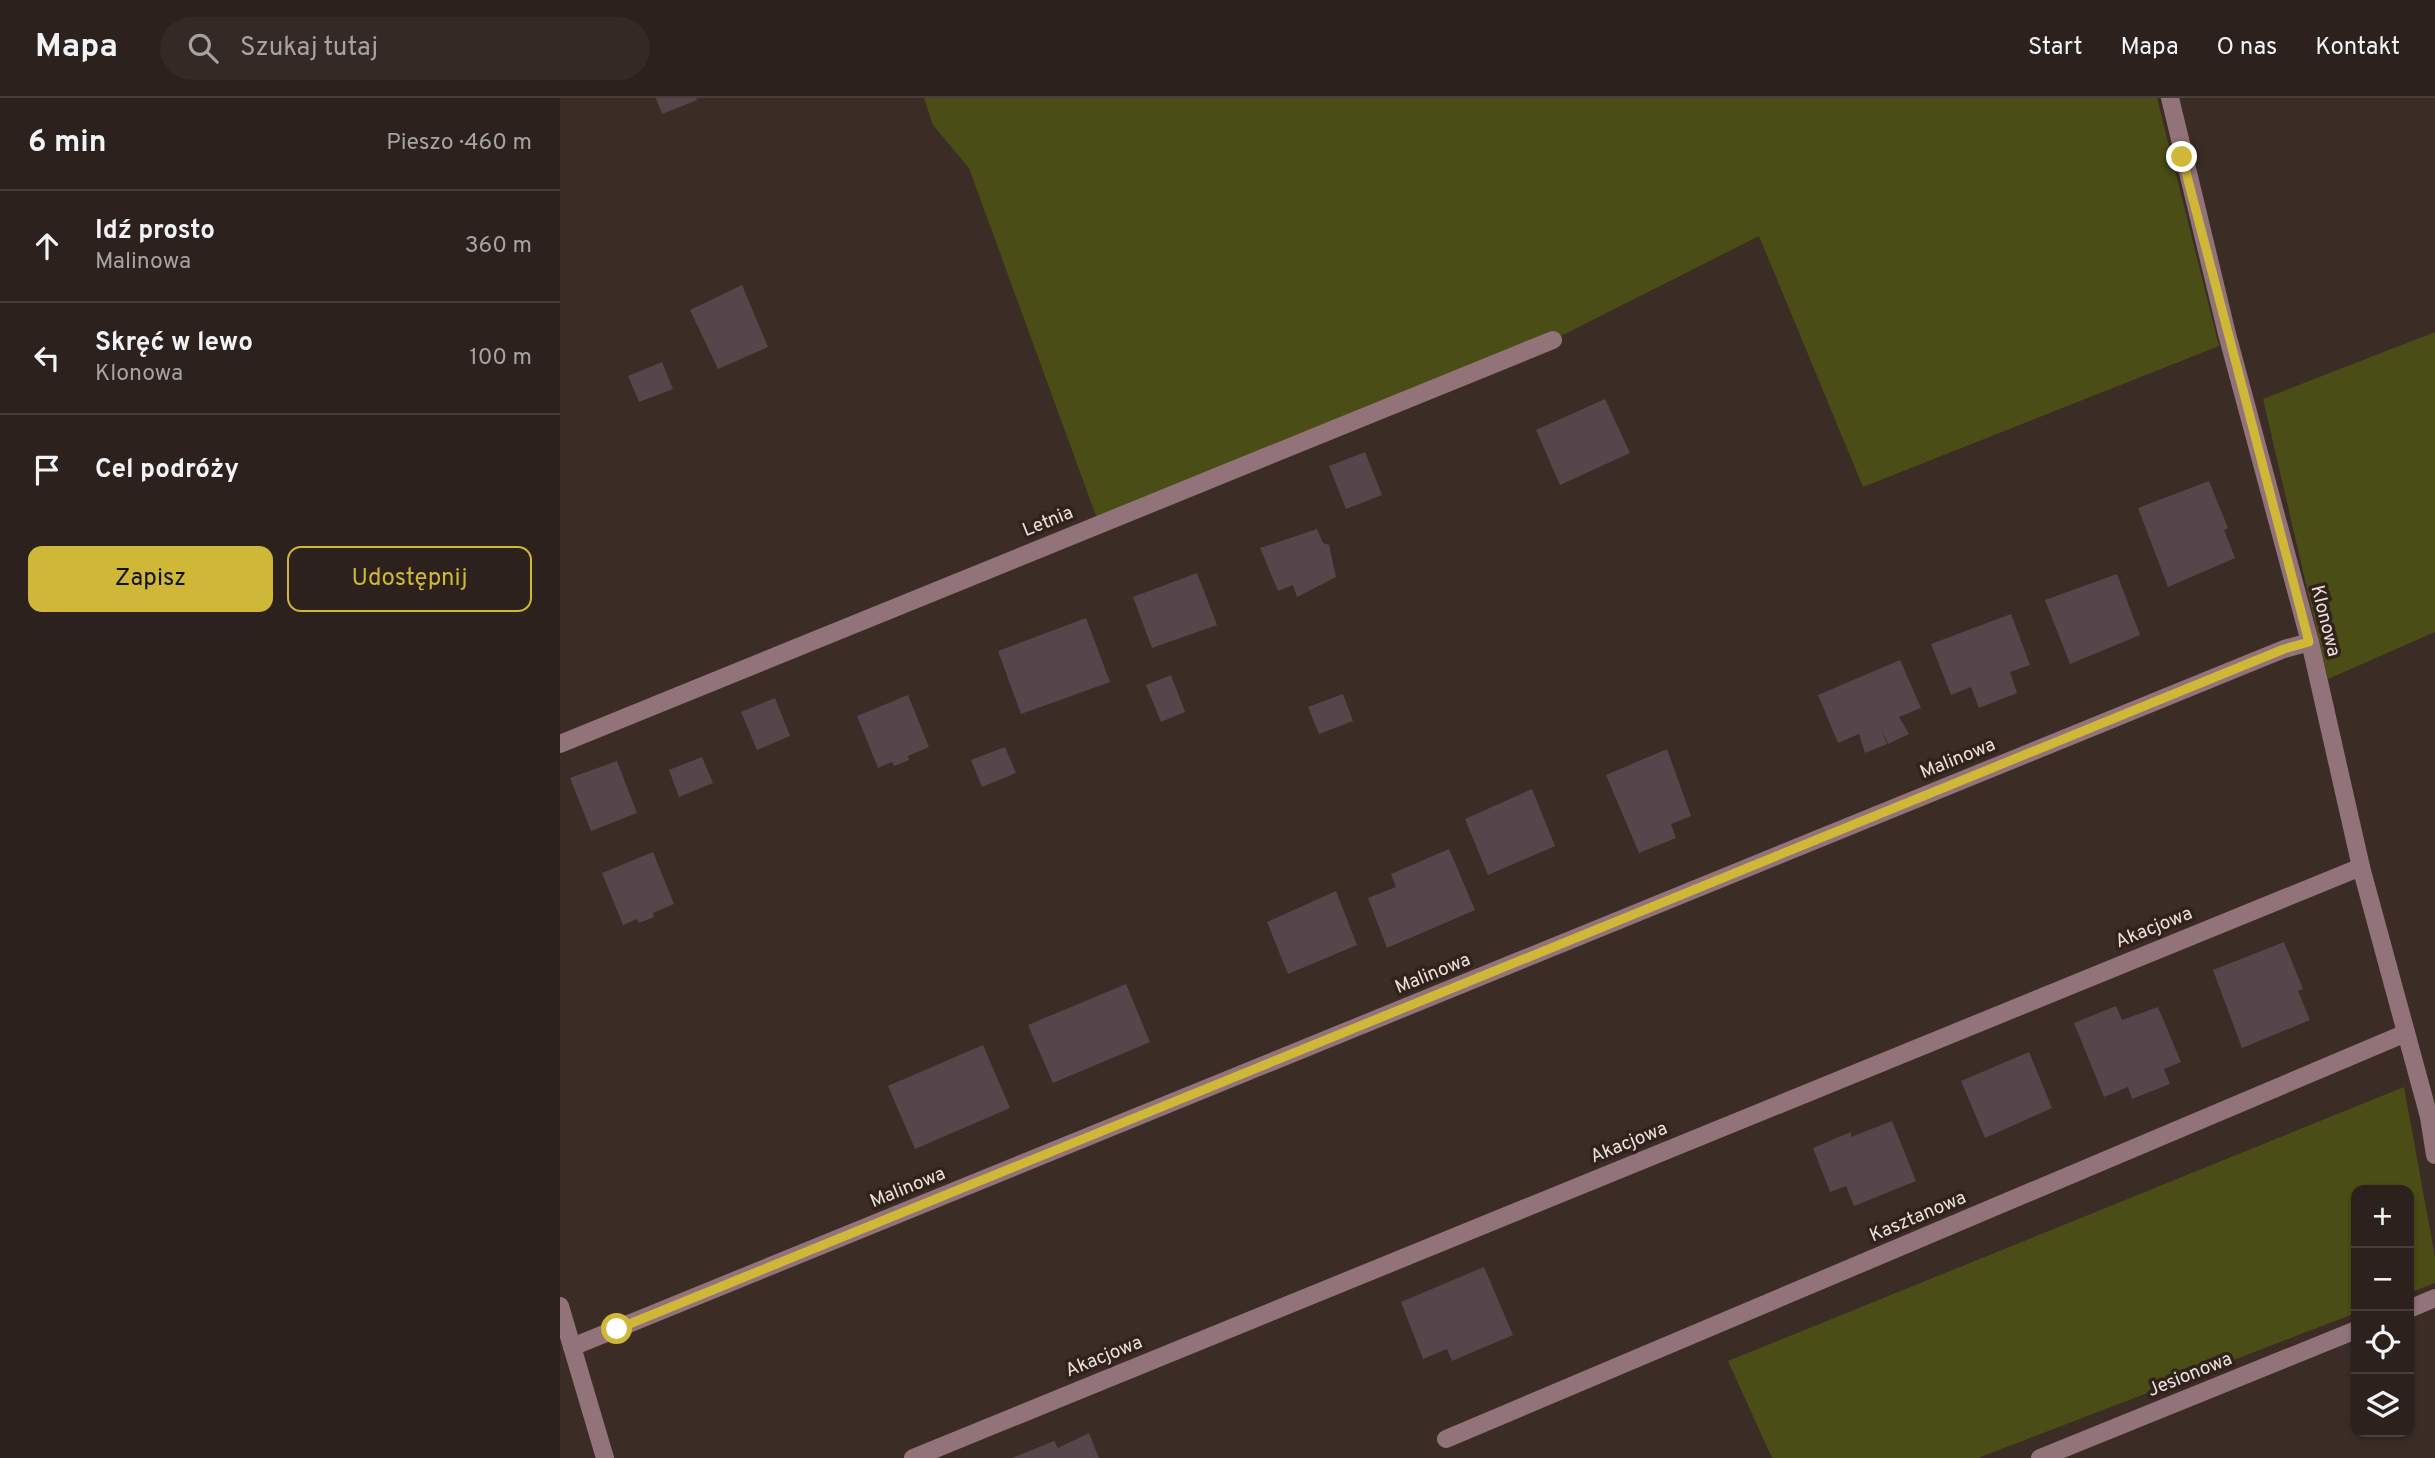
<!DOCTYPE html>
<html lang="pl">
<meta charset="utf-8">
<style>
body{margin:0;font-family:Overpass,sans-serif;background:#342925;color:#f1f3f6}
.controls{position:absolute;right:21px;bottom:21px;display:grid;overflow:hidden;border-radius:14px;box-shadow:0 2px 5px #0004}
.controls button{width:63px;height:63px;display:grid;place-items:center;padding:0;border:0;border-bottom:2px solid #483e3b;background:#2c211c;color:#f1f3f6;font:35px sans-serif}
.stop{position:absolute;width:21px;height:21px;margin:-16px;border:5px solid #cfb837;border-radius:50%;background:#fff}
.stop.end{background:#cfb837;border-color:#fff;box-shadow:0 2px 7px #0008}
.list{margin:0;padding:0;list-style:none}
h2{display:flex;justify-content:space-between;align-items:center;height:91px;margin:0;padding:0 28px;font-size:30px}
h2 small{font-size:23px;font-weight:400;color:#a6a3a3}
.list li{display:grid;grid-template-columns:46px 1fr auto;gap:21px;align-items:center;box-sizing:border-box;height:112px;padding:0 28px;border-top:2px solid #483e3b}
.list b{display:block;font-size:26px;white-space:nowrap}
.list p{margin:0;font-size:23px;white-space:nowrap;color:#a6a3a3}
.list em{font-size:23px;font-style:normal;color:#a6a3a3}
.actions{display:flex;gap:14px;padding:21px 28px}
.actions a{flex:1;padding:16px 0;border:2px solid #cfb837;border-radius:14px;text-align:center;font-size:24px;color:#cfb837}
.actions .main{background:#cfb837;color:#111}
.icon{flex:none;width:38px;height:38px;fill:none;stroke:currentColor;stroke-width:2;stroke-linecap:round;stroke-linejoin:round}
.map{position:relative;flex:none;width:1875px;height:1360px;overflow:hidden}
header{display:flex;align-items:center;gap:42px;box-sizing:border-box;height:98px;padding:0 35px;background:#2c211c;border-bottom:2px solid #483e3b}
header strong{font-size:33px}
nav{display:flex;gap:38px;margin-inline-start:auto;font-size:24px}
.search{width:490px;height:63px;background:#342925;display:flex;align-items:center;gap:18px;box-sizing:border-box;padding:0 24px;border-radius:38px;color:#a6a3a3;font-size:26px}
main{display:flex}
aside{flex:1;background:#2c211c}
.map>svg:first-child{display:block}
.green{fill:#4b4d16}
.building{fill:#56454b}
.lines{fill:none;stroke-linecap:round;stroke-linejoin:round}
.minor{stroke:#93737a;stroke-width:18}
.route{stroke:#cfb837;stroke-width:9}
.labels{text-anchor:middle;dominant-baseline:central;stroke-width:7;stroke-linejoin:round;paint-order:stroke}
.street-label{font-size:19px;fill:#ebe1dd;stroke:#31221c}
</style>
<header>
<strong>Mapa</strong>
<div class="search"><svg class="icon" aria-label="search" viewBox="0 0 24 24"><circle cx="10" cy="10" r="6"/><path d="M15 15l6 6"/></svg>Szukaj tutaj</div>
<nav><a>Start</a><a>Mapa</a><a>O nas</a><a>Kontakt</a></nav>
</header>
<main>
<aside>
<h2>6 min<small>Pieszo · 460 m</small></h2>
<ul class="list">
<li><svg class="icon" aria-label="ahead" viewBox="0 0 24 24"><path d="M12 20V5M6 11l6-6 6 6"/></svg><div><b>Idź prosto</b><p>Malinowa</p></div><em>360 m</em></li>
<li><svg class="icon" aria-label="left" viewBox="0 0 24 24"><path d="M17 20v-9H6M10 6l-5 5 5 5"/></svg><div><b>Skręć w lewo</b><p>Klonowa</p></div><em>100 m</em></li>
<li><svg class="icon" aria-label="arrive" viewBox="0 0 24 24"><path d="M6 21V4h12l-3 4 3 4H6"/></svg><div><b>Cel podróży</b></div></li>
</ul>
<div class="actions"><a class="main">Zapisz</a><a>Udostępnij</a></div>
</aside>
<div class="map">
<svg width="1875" height="1360" viewBox="0 0 1875 1360">
<rect width="100%" height="100%" fill="#3b2c26"/>
<g class="green">
<polygon points="364,0 1597,0 1659,248 1303,389 1199,138 993,242 539,426 409,70 373,27"/>
<polygon points="1875,234 1875,534 1768,581 1703,301"/>
<polygon points="1844,989 1875,1159 1875,1185 1849,1195 1849,1092 1796,1092 1796,1215 1418,1360 1212,1360 1168,1263"/>
</g>
<g class="building">
<polygon points="96,0 136,0 137,2 102,16"/>
<polygon points="182,187 208,249 158,271 130,212"/>
<polygon points="102,264 113,291 79,304 68,278"/>
<polygon points="1045,301 1070,355 1000,387 976,332"/>
<polygon points="805,354 822,397 786,411 769,368"/>
<polygon points="1649,383 1668,430 1664,432 1675,460 1608,489 1578,410"/>
<polygon points="757,431 763,445 769,447 776,479 737,499 733,487 718,493 700,450"/>
<polygon points="637,475 657,527 592,550 573,499"/>
<polygon points="1557,476 1580,537 1510,566 1485,502"/>
<polygon points="1451,516 1470,567 1450,574 1457,595 1419,610 1411,589 1391,597 1371,546"/>
<polygon points="526,520 550,584 461,616 438,553"/>
<polygon points="1340,562 1361,610 1339,619 1349,636 1328,646 1320,628 1327,646 1305,655 1299,636 1278,645 1258,597"/>
<polygon points="611,577 625,614 601,624 586,587"/>
<polygon points="783,596 793,623 759,636 748,609"/>
<polygon points="348,597 369,649 348,658 349,662 334,668 332,664 318,670 297,618"/>
<polygon points="215,600 230,638 197,652 181,614"/>
<polygon points="445,649 456,675 422,689 411,662"/>
<polygon points="1107,651 1131,718 1111,726 1116,740 1079,755 1046,677"/>
<polygon points="142,659 153,685 119,699 109,672"/>
<polygon points="57,663 77,715 31,733 10,680"/>
<polygon points="972,691 995,748 928,777 905,721"/>
<polygon points="889,751 915,812 827,850 808,800 836,789 831,776"/>
<polygon points="93,754 114,806 93,815 94,819 79,825 77,821 63,827 42,775"/>
<polygon points="776,793 797,847 728,876 707,824"/>
<polygon points="1724,844 1743,891 1738,893 1750,922 1682,950 1653,872"/>
<polygon points="566,886 590,944 493,985 468,927"/>
<polygon points="1556,908 1562,922 1598,909 1621,964 1604,971 1610,986 1572,1001 1568,989 1544,999 1514,925"/>
<polygon points="423,947 450,1010 355,1051 328,988"/>
<polygon points="1469,954 1492,1010 1425,1040 1401,983"/>
<polygon points="1332,1023 1356,1083 1294,1108 1286,1088 1270,1094 1253,1050 1291,1034 1291,1039"/>
<polygon points="924,1169 953,1237 892,1263 887,1251 863,1261 841,1204"/>
<polygon points="529,1335 539,1360 452,1360 494,1343 498,1350"/>
</g>
<g class="lines">
<g class="minor">
<polyline points="1610,0 1667,236 1750,544 1801,769 1869,1019 1875,1057"/>
<polyline points="0,646 993,242"/>
<polyline points="0,1208 45,1360"/>
<polyline points="1849,1211 1875,1200"/>
<polyline points="12,1249 1724,551 1750,544"/>
<polyline points="886,1341 1846,935"/>
<polyline points="353,1360 1801,769"/>
<polyline points="1480,1360 1796,1232"/>
</g>
</g>
<g class="lines">
<polyline class="route" points="57,1231 1724,551 1749,544 1622,59"/>
</g>
<g class="labels">
<g class="street-label">
<text transform="translate(488 424) rotate(-22)">Letnia</text>
<text transform="translate(1765 523) rotate(76)">Klonowa</text>
<text transform="translate(1398 661) rotate(-22)">Malinowa</text>
<text transform="translate(1594 830) rotate(-22)">Akacjowa</text>
<text transform="translate(873 876) rotate(-22)">Malinowa</text>
<text transform="translate(1069 1045) rotate(-22)">Akacjowa</text>
<text transform="translate(348 1090) rotate(-22)">Malinowa</text>
<text transform="translate(1358 1119) rotate(-23)">Kasztanowa</text>
<text transform="translate(544 1259) rotate(-22)">Akacjowa</text>
<text transform="translate(1630 1277) rotate(-22)">Jesionowa</text>
</g>
</g>
</svg>
<div class="controls">
<button>+</button>
<button>−</button>
<button><svg class="icon" aria-label="locate" viewBox="0 0 24 24"><circle cx="12" cy="12" r="6"/><path d="M12 2v4M12 18v4M2 12h4M18 12h4"/></svg></button>
<button><svg class="icon" aria-label="layers" viewBox="0 0 24 24"><path d="M12 4l9 5-9 5-9-5zM3 14l9 5 9-5"/></svg></button>
</div>
<div class="stop" style="left:57px;top:1231px"></div>
<div class="stop end" style="left:1622px;top:59px"></div>
</div>
</main>
